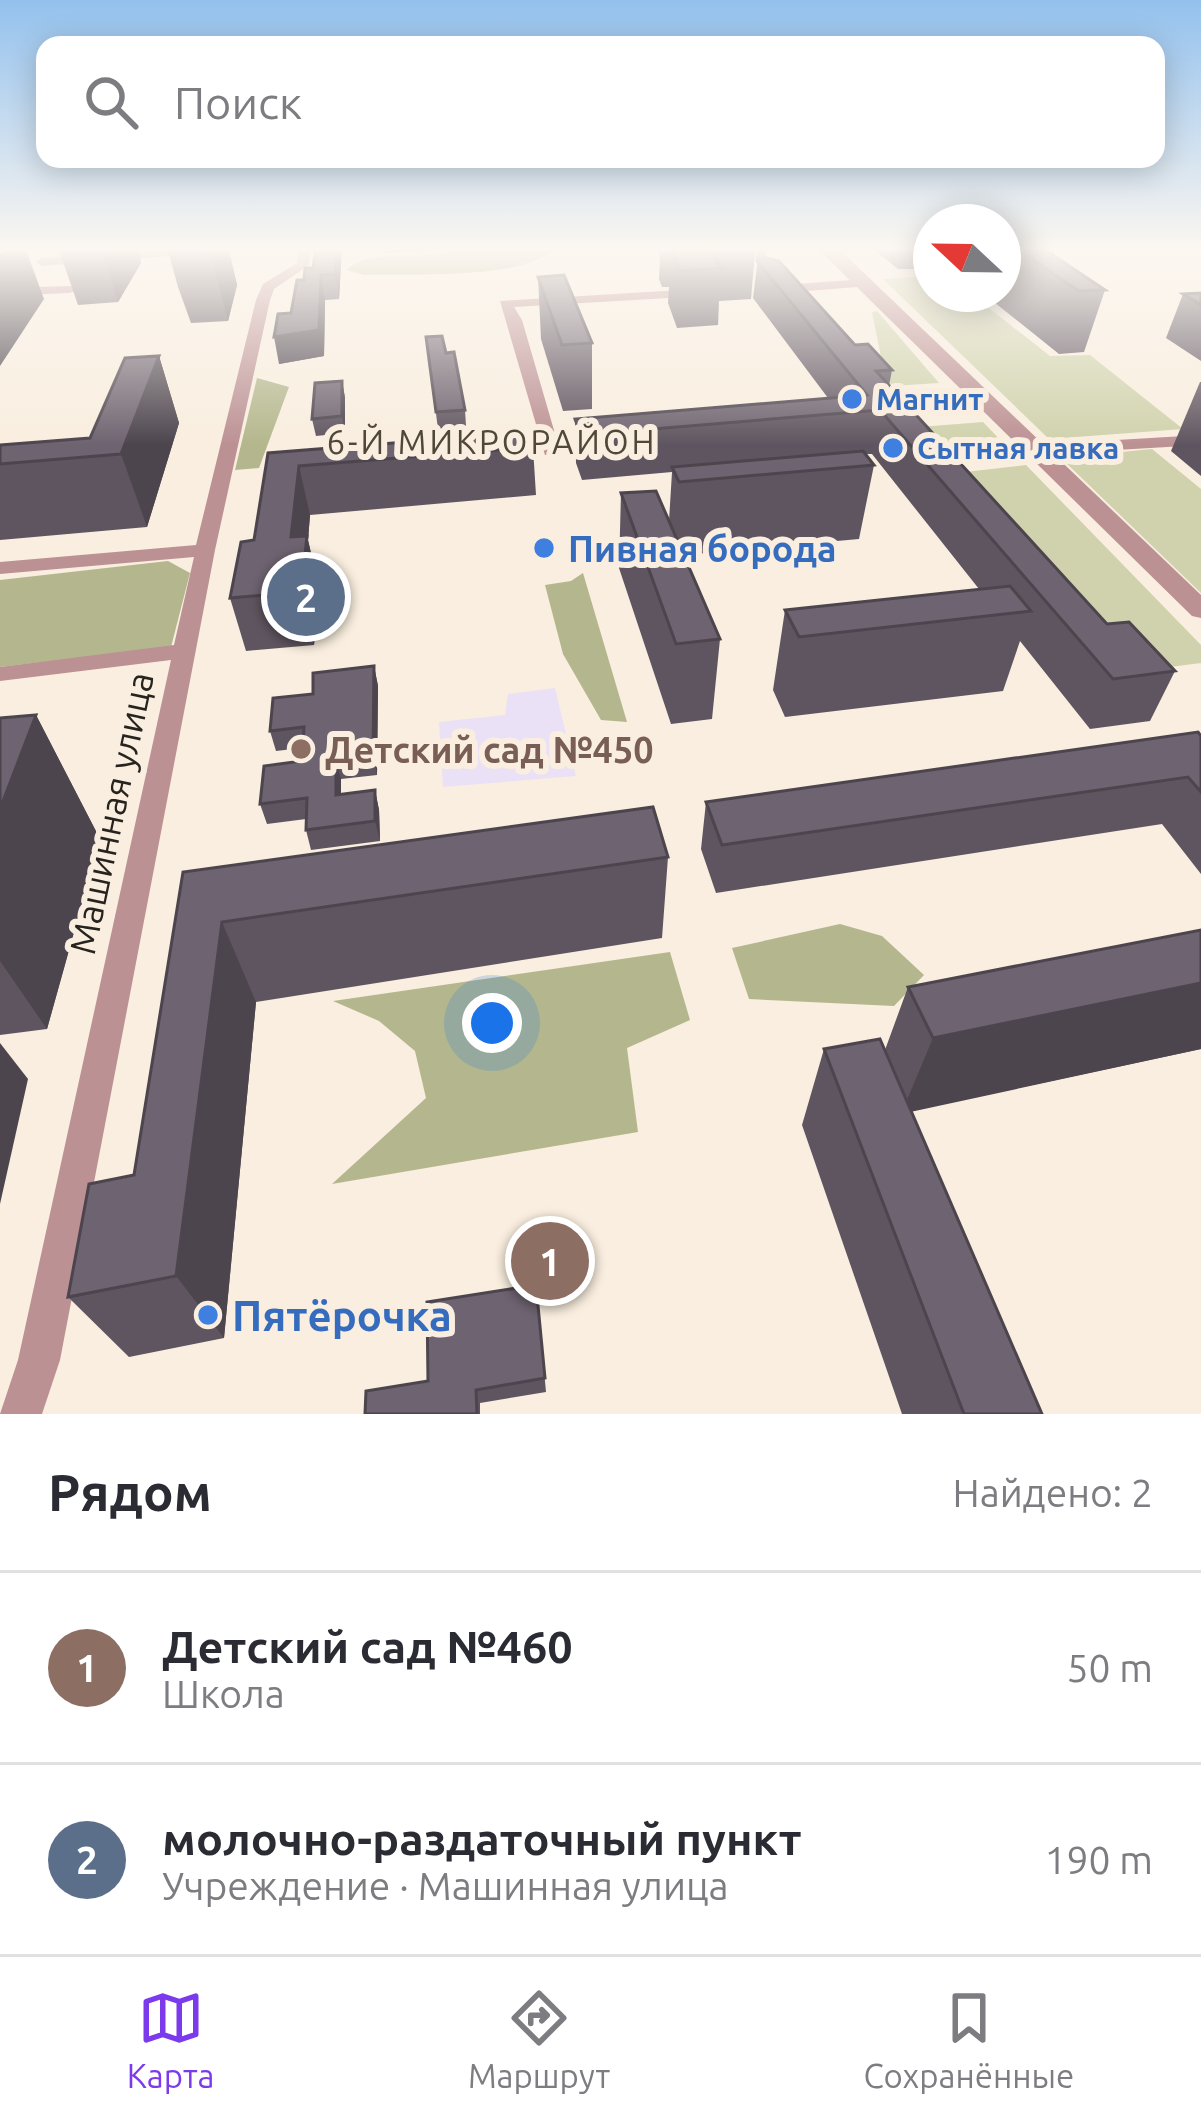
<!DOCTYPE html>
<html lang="ru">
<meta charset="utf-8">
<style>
body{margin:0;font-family:Ubuntu,sans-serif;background:#f7f7f7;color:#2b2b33}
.compass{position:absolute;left:913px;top:204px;width:108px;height:108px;border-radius:50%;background:#fff;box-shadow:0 6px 30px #0003;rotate:292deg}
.you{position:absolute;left:492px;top:1023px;width:42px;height:42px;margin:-30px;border:9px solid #fff;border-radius:50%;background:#1a73e8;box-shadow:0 0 0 18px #1a73e833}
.badge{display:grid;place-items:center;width:78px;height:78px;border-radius:50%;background:#7c3aed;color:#fff;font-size:39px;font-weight:700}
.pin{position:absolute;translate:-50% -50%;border:6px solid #fff;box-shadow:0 3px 12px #0006}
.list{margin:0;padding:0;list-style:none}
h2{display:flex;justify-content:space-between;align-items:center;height:156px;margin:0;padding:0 48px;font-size:51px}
h2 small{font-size:39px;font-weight:400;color:#7c7c81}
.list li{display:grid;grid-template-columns:78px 1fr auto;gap:36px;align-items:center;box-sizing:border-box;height:192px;padding:0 48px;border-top:3px solid #e1e1e2}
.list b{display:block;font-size:45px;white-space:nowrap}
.list p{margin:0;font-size:39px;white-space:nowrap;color:#7c7c81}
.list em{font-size:39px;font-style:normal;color:#7c7c81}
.icon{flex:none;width:66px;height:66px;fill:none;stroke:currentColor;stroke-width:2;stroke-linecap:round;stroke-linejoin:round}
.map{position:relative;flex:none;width:1201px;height:1414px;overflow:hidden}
.search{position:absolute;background:#fff;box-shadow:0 6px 30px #0003;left:36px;right:36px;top:36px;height:132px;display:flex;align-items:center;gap:30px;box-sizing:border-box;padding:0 42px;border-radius:24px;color:#7c7c81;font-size:45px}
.sheet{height:540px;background:#fff}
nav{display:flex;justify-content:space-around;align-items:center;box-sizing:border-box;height:168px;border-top:3px solid #e1e1e2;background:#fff;font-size:33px;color:#7c7c81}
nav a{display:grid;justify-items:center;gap:6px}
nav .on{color:#7c3aed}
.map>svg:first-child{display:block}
.industrial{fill:#ebe1f6}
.green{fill:#cfd2ac}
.forest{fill:#b4b78d}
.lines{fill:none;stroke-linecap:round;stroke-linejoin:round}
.minor{fill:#bc9194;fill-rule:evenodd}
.tertiary{fill:#bc9194;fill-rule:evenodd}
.wall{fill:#5f5560}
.shaded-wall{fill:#4d454e}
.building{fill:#6e6370;stroke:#4d454e;stroke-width:3}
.shop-dot{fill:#3f7fe0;stroke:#f9eedf;stroke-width:4.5}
.education-dot{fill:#8d6e63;stroke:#f9eedf;stroke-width:4.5}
.labels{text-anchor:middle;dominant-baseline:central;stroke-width:12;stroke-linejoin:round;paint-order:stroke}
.far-shop-label{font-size:30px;font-weight:bold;fill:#366cbe;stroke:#f9eedf;text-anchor:start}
.far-neighbourhood-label{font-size:33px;letter-spacing:3px;fill:#50473b;stroke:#f9eedf}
.shop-label{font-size:36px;font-weight:bold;fill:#366cbe;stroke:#f9eedf;text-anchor:start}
.education-label{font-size:36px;font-weight:bold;fill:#785e54;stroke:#f9eedf;text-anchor:start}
.street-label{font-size:36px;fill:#27231e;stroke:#f9eedf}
.near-shop-label{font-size:42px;font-weight:bold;fill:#366cbe;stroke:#f9eedf;text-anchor:start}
</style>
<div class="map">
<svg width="1201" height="1414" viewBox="0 0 1201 1414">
<rect width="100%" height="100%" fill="#f9eedf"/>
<polygon class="industrial" points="555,688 576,776 443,787 439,722 505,715 508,694"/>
<g class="green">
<polygon points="931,276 931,294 971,294 1050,356 1090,355 1183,429 1049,439 883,279"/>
<polygon points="877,311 939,383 893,386 885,377 872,312"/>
<polygon points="983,422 1008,448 937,456 919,427"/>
<polygon points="1152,449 1201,489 1201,593 1061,458"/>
<polygon points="1026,465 1201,645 1201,663 1122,673 948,474"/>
</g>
<g class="forest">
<path d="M459 247H556C527 281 411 273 364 275L346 270C375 244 428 266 459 247Z"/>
<polygon points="257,378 289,387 259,468 235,470"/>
<polygon points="168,561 190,573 171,647 0,667 0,580"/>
<polygon points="583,573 627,722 601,720 563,654 545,585 571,581"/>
<polygon points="840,924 882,936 924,975 894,1006 749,999 732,948"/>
<polygon points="670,952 690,1020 627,1048 638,1132 332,1184 426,1098 415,1051 379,1021 333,1001"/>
</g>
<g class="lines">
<g class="minor">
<polygon points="216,247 285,247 42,266 36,262 42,258"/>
<polygon points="299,247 311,247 309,265 274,289 270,300 215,550 60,1360 42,1414 0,1414 18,1360 171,660 0,681 0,667 174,645 194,557 0,574 0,562 196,545 256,300 263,284 297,263"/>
<polygon points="832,247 873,247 836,254"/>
<polygon points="864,279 869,280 869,286 770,294 764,290 770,286"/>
<polygon points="73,286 73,292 68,293 0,296 0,288"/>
<polygon points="697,289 704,293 702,296 514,307 522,320 560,451 545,455 500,301"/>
<polygon points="1201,435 1201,445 1032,455 1023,450 1032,445"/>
</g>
<polygon class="tertiary" points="816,247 841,251 1201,595 1201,618 1192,616"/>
</g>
<g class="wall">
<polygon points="58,247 138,247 141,263 118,302 78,305"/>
<polygon points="167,247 228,247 237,285 228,321 191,323 178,287"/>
<polygon points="316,247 342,247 339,299 325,300 324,356 279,364 291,313 304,280 313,268"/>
<polygon points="385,247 445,247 445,249 385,253"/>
<polygon points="655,247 783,247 783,250 765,251 764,257 855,345 892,370 889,386 1107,624 1175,671 1150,721 1090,729 1020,641 1003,691 785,717 773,690 785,610 979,589 872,454 865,454 874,465 859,539 684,555 720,639 712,719 671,724 619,568 621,493 669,521 672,472 582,480 576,463 575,419 828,398 753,298 759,251 755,251 751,299 719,301 718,325 677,328 668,303 669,287 662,287 659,279 660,255"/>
<polygon points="878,247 931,247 931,269 898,269 877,252"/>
<polygon points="1003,247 1041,247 1105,290 1084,352 1059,354 984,294 1003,294"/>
<polygon points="538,277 592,343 592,409 563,411 541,339"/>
<polygon points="1201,293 1201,361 1166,338 1183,294"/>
<polygon points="426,337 446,353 465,410 466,426 438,429"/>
<polygon points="159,356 179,423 147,527 0,540 0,445 90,438"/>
<polygon points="342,381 345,398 345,433 316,436 312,419"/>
<polygon points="1200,382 1201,382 1201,476 1171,451"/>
<polygon points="532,432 536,495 310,515 308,540 319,588 314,645 246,651 230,598 254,540 268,453"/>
<polygon points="374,666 378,686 377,775 341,779 341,795 375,790 379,810 380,841 311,850 306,830 306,819 267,824 260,804 302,761 302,748 276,751 270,731 313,694"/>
<polygon points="36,715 100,839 47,1029 0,1035 0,718"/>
<polygon points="1201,736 1201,874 1162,824 716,893 701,849 706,802"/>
<polygon points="668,857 662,938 256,1002 224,1338 129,1357 68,1297 134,1175 183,872"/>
<polygon points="1201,930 1201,1049 911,1111 1042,1414 902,1414 802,1125 824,1049 885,1050 908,987"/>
<polygon points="536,1285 546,1392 480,1403 480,1414 365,1414 428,1381"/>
</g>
<g class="shaded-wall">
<polygon points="5,247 25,247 44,299 0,366 0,254"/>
<polygon points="101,247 138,247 141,263 118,302"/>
<polygon points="203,247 228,247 237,285 228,321 209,248"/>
<polygon points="337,247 342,247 339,299 335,274"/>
<polygon points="321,275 325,300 324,356 279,364 274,337"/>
<polygon points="159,356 179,423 147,527 121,454"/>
<polygon points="342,381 345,398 345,433 342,416"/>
<polygon points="299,466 310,515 308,540 319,588 314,645 301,592 291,537"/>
<polygon points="374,666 378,686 377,775 373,755"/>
<polygon points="36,715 100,839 47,1029 0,961 0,809"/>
<polygon points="336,760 341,779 341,815 336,795"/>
<polygon points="375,790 379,810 380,841 375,821"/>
<polygon points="222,922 256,1002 224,1338 176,1276"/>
<polygon points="1201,983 1201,1049 901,1114 933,1038"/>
<polygon points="0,1043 28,1079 0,1204"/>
</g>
<g class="building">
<polygon points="170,247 210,247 171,250"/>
<polygon points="316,247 337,247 335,274 321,275 319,330 274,337 278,314 291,313 297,280 304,280 305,268 313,268"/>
<polygon points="685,247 706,247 722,268 680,271 671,248"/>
<polygon points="1014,247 1041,247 1105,290 1079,291"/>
<polygon points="759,249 765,249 763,257 779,261 855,345 868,344 892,370 876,371 1107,624 1129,622 1175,671 1113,679 880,410 581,435 575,419 867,395 757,261"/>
<polygon points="564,275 592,343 562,345 538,277"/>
<polygon points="1201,293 1201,305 1183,294"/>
<polygon points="442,336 446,353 454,352 465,410 436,412 426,337"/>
<polygon points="159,356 121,454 0,464 0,445 90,438 125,358"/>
<polygon points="342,381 342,416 312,419 315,383"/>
<polygon points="532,432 534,447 299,466 291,537 307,536 301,592 230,598 241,542 254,540 268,453"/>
<polygon points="863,451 874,465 679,482 672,467"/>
<polygon points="656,491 720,639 676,644 621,493"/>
<polygon points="1010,586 1031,611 799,637 785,610"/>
<polygon points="374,666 373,755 336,760 336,795 375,790 375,821 306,830 307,798 260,804 264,766 302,761 304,727 270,731 273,698 313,694 313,673"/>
<polygon points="36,715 0,809 0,718"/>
<polygon points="1198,732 1201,736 1201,792 1188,777 722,845 706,802"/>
<polygon points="653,807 668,857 222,922 176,1276 68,1297 89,1184 134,1175 183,872"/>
<polygon points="1201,930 1201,983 933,1038 908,987"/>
<polygon points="880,1039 1042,1414 964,1414 824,1049"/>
<polygon points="536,1285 545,1378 476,1390 477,1414 365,1414 366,1391 428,1381 427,1302"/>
</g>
<linearGradient id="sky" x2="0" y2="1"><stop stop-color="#93c1ed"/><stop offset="0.56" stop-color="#fcf7f1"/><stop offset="1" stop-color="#fcf7f1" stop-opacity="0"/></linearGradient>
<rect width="1201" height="445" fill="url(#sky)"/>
<g class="shop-dot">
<circle cx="852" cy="399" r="12"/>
<circle cx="893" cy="448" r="12"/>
<circle cx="544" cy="548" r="12"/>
<circle cx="208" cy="1315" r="12"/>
</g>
<circle class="education-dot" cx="301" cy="749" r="12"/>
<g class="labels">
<g class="far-shop-label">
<text x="876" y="399">Магнит</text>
<text x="917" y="448">Сытная лавка</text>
</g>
<g class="far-neighbourhood-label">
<text x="492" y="441">6-Й МИКРОРАЙОН</text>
</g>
<g class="shop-label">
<text x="568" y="548">Пивная борода</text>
</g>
<g class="education-label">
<text x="325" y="749">Детский сад №450</text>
</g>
<g class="street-label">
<text transform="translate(111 813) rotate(-78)">Машинная улица</text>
</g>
<g class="near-shop-label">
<text x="232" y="1315">Пятёрочка</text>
</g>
</g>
</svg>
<svg class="compass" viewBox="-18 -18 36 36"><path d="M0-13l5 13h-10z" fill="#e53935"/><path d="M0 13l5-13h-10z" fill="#7c7c81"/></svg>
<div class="you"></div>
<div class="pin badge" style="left:550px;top:1261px;background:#8d6e63">1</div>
<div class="pin badge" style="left:306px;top:597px;background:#5c6f8a">2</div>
<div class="search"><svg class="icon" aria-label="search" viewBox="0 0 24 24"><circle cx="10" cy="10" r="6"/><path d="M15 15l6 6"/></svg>Поиск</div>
</div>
<section class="sheet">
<h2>Рядом<small>Найдено: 2</small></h2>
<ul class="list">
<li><span class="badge" style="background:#8d6e63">1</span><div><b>Детский сад №460</b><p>Школа</p></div><em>50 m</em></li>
<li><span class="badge" style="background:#5c6f8a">2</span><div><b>молочно-раздаточный пункт</b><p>Учреждение · Машинная улица</p></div><em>190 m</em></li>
</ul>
</section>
<nav>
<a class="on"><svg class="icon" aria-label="map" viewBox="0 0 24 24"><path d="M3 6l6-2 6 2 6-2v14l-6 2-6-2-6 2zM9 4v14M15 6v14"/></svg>Карта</a>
<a><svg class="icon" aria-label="directions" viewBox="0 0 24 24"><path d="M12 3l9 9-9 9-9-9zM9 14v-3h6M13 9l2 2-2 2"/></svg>Маршрут</a>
<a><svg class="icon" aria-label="saved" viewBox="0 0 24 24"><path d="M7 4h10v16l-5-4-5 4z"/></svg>Сохранённые</a>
</nav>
